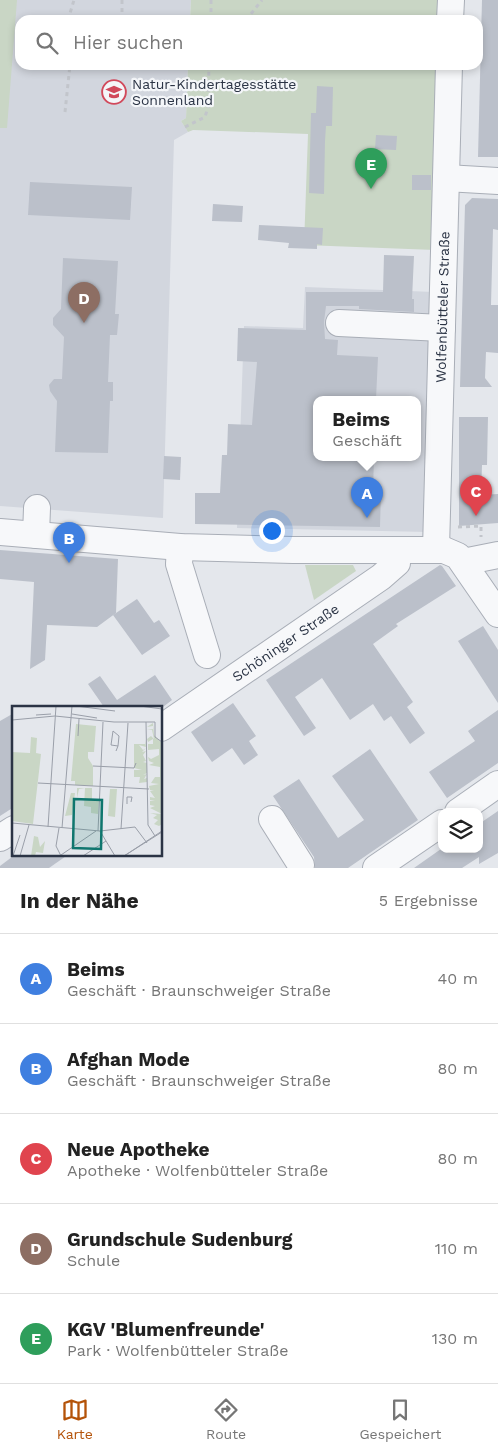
<!DOCTYPE html>
<html lang="de">
<meta charset="utf-8">
<style>
body{margin:0;font-family:"Work Sans",sans-serif;background:#f2f2f2;color:#222}
.controls{position:absolute;right:15px;bottom:15px;display:grid;overflow:hidden;border-radius:10px;box-shadow:0 2px 8px #0003}
.controls button{width:45px;height:45px;display:grid;place-items:center;padding:0;border:0;border-bottom:1px solid #e0e0e0;background:#fff;color:#222;font:25px sans-serif}
.you{position:absolute;left:271px;top:530px;width:18px;height:18px;margin:-12px;border:4px solid #fff;border-radius:50%;background:#1a73e8;box-shadow:0 0 0 8px #1a73e833}
.badge{display:grid;place-items:center;width:32px;height:32px;border-radius:50%;background:#b45309;color:#fff;font-size:16px;font-weight:700}
.pin{position:absolute;translate:-50% -41px;filter:drop-shadow(0 1px 2px #0008)}
.pin::after{content:'';position:absolute;top:26px;width:18px;height:15px;background:inherit;clip-path:polygon(0 0,100% 0,50% 100%)}
.popup{position:absolute;left:313px;top:396px;width:108px;height:65px;box-sizing:border-box;display:grid;place-content:center;border-radius:10px;background:#fff;filter:drop-shadow(0 1px 4px #0005);font-size:16px;white-space:nowrap;color:#767676}
.popup b{font-size:19px;color:#222}
.popup::after{content:'';position:absolute;left:50%;top:100%;margin-left:-10px;border:10px solid transparent;border-top-color:#fff}
.list{margin:0;padding:0;list-style:none}
h2{display:flex;justify-content:space-between;align-items:center;height:65px;margin:0;padding:0 20px;font-size:21px}
h2 small{font-size:16px;font-weight:400;color:#767676}
.list li{display:grid;grid-template-columns:32px 1fr auto;gap:15px;align-items:center;box-sizing:border-box;height:90px;padding:0 20px;border-top:1px solid #e0e0e0}
.list b{display:block;font-size:19px;white-space:nowrap}
.list p{margin:0;font-size:16px;white-space:nowrap;color:#767676}
.list em{font-size:16px;font-style:normal;color:#767676}
.icon{flex:none;width:28px;height:28px;fill:none;stroke:currentColor;stroke-width:2;stroke-linecap:round;stroke-linejoin:round}
.map{position:relative;flex:none;width:498px;height:868px;overflow:hidden}
.search{position:absolute;background:#fff;box-shadow:0 2px 8px #0003;left:15px;right:15px;top:15px;height:55px;display:flex;align-items:center;gap:12px;box-sizing:border-box;padding:0 18px;border-radius:15px;color:#767676;font-size:19px}
.sheet{height:515px;background:#fff}
nav{display:flex;justify-content:space-around;align-items:center;box-sizing:border-box;height:70px;border-top:1px solid #e0e0e0;background:#fff;font-size:14px;color:#767676}
nav a{display:grid;justify-items:center;gap:2px}
nav .on{color:#b45309}
.map>svg:first-child{display:block}
.built{fill:#d2d6de;fill-rule:evenodd}
.green{fill:#c9d6c5}
.building{fill:#bbc0ca}
.lines{fill:none;stroke-linecap:round;stroke-linejoin:round}
.minor-casing{stroke:#a9aeb7;stroke-width:28}
.path{stroke:#c2c5cb;stroke-width:3;stroke-dasharray:4 4;stroke-linecap:butt}
.minor{stroke:#f7f8fa;stroke-width:26}
.labels{text-anchor:middle;dominant-baseline:central;stroke-width:4.5;stroke-linejoin:round;paint-order:stroke}
.poi-label{font-size:14px;fill:#2b3445;stroke:#f4f6f9;text-anchor:start}
.street-label{font-size:14px;fill:#2b3445;stroke:#f4f6f9}
.inset-road{fill:none;stroke:#9a9fa9;stroke-width:1}
.view{fill:#0f766e;fill-opacity:0.15;stroke:#0f766e;stroke-width:2.5}
.inset-edge{fill:none;stroke:#2b3445;stroke-width:2.5}
</style>
<div class="map">
<svg width="498" height="868" viewBox="0 0 498 868">
<rect width="100%" height="100%" fill="#e4e7ec"/>
<g class="built">
<polygon points="0,0 191,0 190,20 20,20 20,65 188,65 186,118 181,121 188,132 174,140 163,518 0,506"/>
<path d="M305 287 434 292 428 532 237 528 244 326 303 328ZM317 399H417V457H317Z"/>
</g>
<g class="green">
<polygon points="0,0 17,0 7,128 0,128"/>
<polygon points="191,0 442,0 442,20 190,20"/>
<polygon points="188,65 440,65 435,250 304,245 308,134 193,130 188,132 181,121 186,118"/>
<polygon points="305,565 353,565 356,571 314,600"/>
</g>
<g class="building">
<polygon points="482,0 498,0 498,157 478,157"/>
<polygon points="317,86 333,87 332,126 326,126 325,141 324,194 309,193 311,113 316,113"/>
<polygon points="376,135 397,136 396,150 375,149"/>
<rect x="412" y="175" width="19" height="15"/>
<polygon points="30,182 132,187 130,220 28,215"/>
<polygon points="472,198 498,199 498,230 493,229 491,305 498,305 498,353 486,352 485,378 492,387 460,387 465,205"/>
<polygon points="213,204 243,206 242,222 212,221"/>
<polygon points="259,225 323,228 322,245 317,244 317,249 288,248 289,243 258,240"/>
<polygon points="384,255 414,256 412,299 414,299 414,312 359,309 359,306 326,306 324,322 325,339 338,340 337,355 378,357 376,399 317,399 317,457 374,457 373,491 381,492 380,527 195,524 195,493 220,493 222,455 227,455 228,424 252,425 257,362 237,361 238,328 306,330 306,292 383,292"/>
<polygon points="63,258 118,261 115,314 119,314 117,335 110,335 108,382 113,382 113,401 110,401 108,453 55,452 57,401 50,391 49,385 54,379 62,379 64,337 53,325 53,318 61,309"/>
<polygon points="459,417 488,417 487,465 482,465 481,495 498,494 498,523 459,526"/>
<polygon points="164,456 181,457 180,480 163,479"/>
<polygon points="0,550 118,559 116,613 97,627 47,625 45,660 30,669 34,582 0,579"/>
<polygon points="440,565 442,566 456,586 396,624 398,626 373,644 413,702 407,707 425,733 410,744 391,716 384,721 373,704 350,720 322,678 295,697 316,728 304,736 266,680"/>
<polygon points="137,599 154,623 159,620 170,636 142,655 113,615"/>
<polygon points="483,626 498,650 498,703 458,641"/>
<polygon points="155,675 172,700 163,707 104,707 88,684 100,676 117,700"/>
<polygon points="233,703 256,736 249,741 258,755 244,765 232,748 212,762 191,732"/>
<polygon points="498,710 498,763 447,798 429,772 475,741 468,731"/>
<polygon points="14,713 14,807 0,816 0,721"/>
<polygon points="370,749 418,820 348,868 315,868 314,857 273,796 299,779 338,838 364,820 332,776"/>
<polygon points="498,811 498,853 479,864 479,857 462,868 414,868 441,849 479,849 479,824"/>
<polygon points="16,854 69,854 49,868 0,868 0,866"/>
</g>
<g class="lines">
<g class="minor-casing">
<g id="minor">
<polyline points="450,20 451,0"/>
<polyline points="446,178 498,181"/>
<polyline points="339,323 442,328"/>
<polyline points="0,532 180,547 293,550 444,550 458,556 498,614"/>
<polyline points="36,535 37,508"/>
<polyline points="180,547 179,564 207,655"/>
<path id="s1" d="M436 549 449 65"/>
<polyline points="463,562 498,555"/>
<path id="s2" d="M161 728 381 577 397 563V550"/>
<polyline points="458,812 498,784"/>
<polyline points="272,819 301,865"/>
<polyline points="0,838 14,829"/>
<polyline points="376,868 442,823"/>
</g>
</g>
<g class="path">
<polyline points="122,0 122,20"/>
<polyline points="68,20 74,0"/>
<polyline points="211,20 211,0"/>
<polyline points="246,20 262,0"/>
<polyline points="207,69 225,65"/>
<polyline points="65,112 70,65"/>
<polyline points="185,127 205,117 208,107 209,65"/>
<polyline points="458,527 481,526 481,537"/>
</g>
<use href="#minor" class="minor"/>
</g>
<defs>
<g id="school-ring" transform="scale(1.25)"><circle r="9.5" fill="#f4f6f9" stroke="#d1495b" stroke-width="1.5"/><path d="M0-5L7-2L0 1L-7-2ZM-4 1L0 2.5L4 1V4Q0 6-4 4Z" fill="#d1495b"/></g>
</defs>
<g fill-rule="evenodd">
<use href="#school-ring" x="114" y="92"/>
</g>
<g class="labels">
<g class="poi-label">
<text x="132" y="84">Natur-Kindertagesstätte<tspan x="132" dy="16">Sonnenland</tspan></text>
</g>
<g class="street-label">
<text stroke="none"><textPath href="#s1" startOffset="242">Wolfenbütteler Straße</textPath></text>
<text stroke="none"><textPath href="#s2" startOffset="151">Schöninger Straße</textPath></text>
</g>
</g>
<g transform="translate(12 706)">
<rect width="150" height="150" fill="#e4e7ec"/>
<path d="M141 17 142 29 150 37V118L147 120 142 118 146 114 141 112 145 109 138 107 150 108 138 102 143 100 138 99V95L143 94H138V91L143 92 138 85H142L138 84 137 80 147 78 139 77 143 71H148V61L137 59 142 57 137 55 136 51 139 53 147 49V43L136 44V38H141V33L136 36 135 33 139 30 142 33 140 24H135L141 23V20L135 21ZM64 18 84 20 82 46H76V52L81 60V80L63 79V75H59ZM19 31 25 32 24 47 29 48 21 118 0 115V46L18 47ZM133 34 134 41 127 39 131 44 134 42 130 46 134 45 131 49 134 55 131 56 135 57V67L131 69 135 68 132 73 135 72V76L127 77 128 71H122V64H130L122 62V38H133ZM65 82H80V93H87L86 108 79 107V101L72 100 73 82 67 83 65 92ZM98 83H105L103 111 96 110ZM59 87H63L60 109 53 110ZM22 130 26 131 28 141 33 135 31 147 24 146 23 150H19Z" fill="#c9d6c5"/>
<path class="inset-road" d="M64 0 103 5M128 0 150 3M60 8 85 12M24 9 39 8M0 14 43 10 102 16H143V31L150 36M134 16 136 119 143 130M66 30 67 13M104 45 106 40 99 39 101 25 107 30 106 40M81 60 122 62 124 57M26 77 137 83M115 98V91H120L119 96M0 117 88 125 123 121 135 137M36 121 44 0M47 122 44 140 49 150M50 122 60 0M109 123 116 17M86 125 91 16M88 125 103 150M49 149 84 125M1 150 8 129M8 150 17 119M71 150 94 135M112 150 150 126M112 150 150 125"/>
<path class="view" d="M62 93 90 94 89 143 61 142Z"/>
<rect width="150" height="150" class="inset-edge"/>
</g>
</svg>
<div class="controls">
<button><svg class="icon" aria-label="layers" viewBox="0 0 24 24"><path d="M12 4l9 5-9 5-9-5zM3 14l9 5 9-5"/></svg></button>
</div>
<div class="you"></div>
<div class="pin badge" style="left:367px;top:518px;background:#3f7fe0">A</div>
<div class="popup"><b>Beims</b>Geschäft</div>
<div class="pin badge" style="left:69px;top:563px;background:#3f7fe0">B</div>
<div class="pin badge" style="left:476px;top:516px;background:#e0444e">C</div>
<div class="pin badge" style="left:84px;top:323px;background:#8d6e63">D</div>
<div class="pin badge" style="left:371px;top:189px;background:#2e9e5b">E</div>
<div class="search"><svg class="icon" aria-label="search" viewBox="0 0 24 24"><circle cx="10" cy="10" r="6"/><path d="M15 15l6 6"/></svg>Hier suchen</div>
</div>
<section class="sheet">
<h2>In der Nähe<small>5 Ergebnisse</small></h2>
<ul class="list">
<li><span class="badge" style="background:#3f7fe0">A</span><div><b>Beims</b><p>Geschäft · Braunschweiger Straße</p></div><em>40 m</em></li>
<li><span class="badge" style="background:#3f7fe0">B</span><div><b>Afghan Mode</b><p>Geschäft · Braunschweiger Straße</p></div><em>80 m</em></li>
<li><span class="badge" style="background:#e0444e">C</span><div><b>Neue Apotheke</b><p>Apotheke · Wolfenbütteler Straße</p></div><em>80 m</em></li>
<li><span class="badge" style="background:#8d6e63">D</span><div><b>Grundschule Sudenburg</b><p>Schule</p></div><em>110 m</em></li>
<li><span class="badge" style="background:#2e9e5b">E</span><div><b>KGV 'Blumenfreunde'</b><p>Park · Wolfenbütteler Straße</p></div><em>130 m</em></li>
</ul>
</section>
<nav>
<a class="on"><svg class="icon" aria-label="map" viewBox="0 0 24 24"><path d="M3 6l6-2 6 2 6-2v14l-6 2-6-2-6 2zM9 4v14M15 6v14"/></svg>Karte</a>
<a><svg class="icon" aria-label="directions" viewBox="0 0 24 24"><path d="M12 3l9 9-9 9-9-9zM9 14v-3h6M13 9l2 2-2 2"/></svg>Route</a>
<a><svg class="icon" aria-label="saved" viewBox="0 0 24 24"><path d="M7 4h10v16l-5-4-5 4z"/></svg>Gespeichert</a>
</nav>
